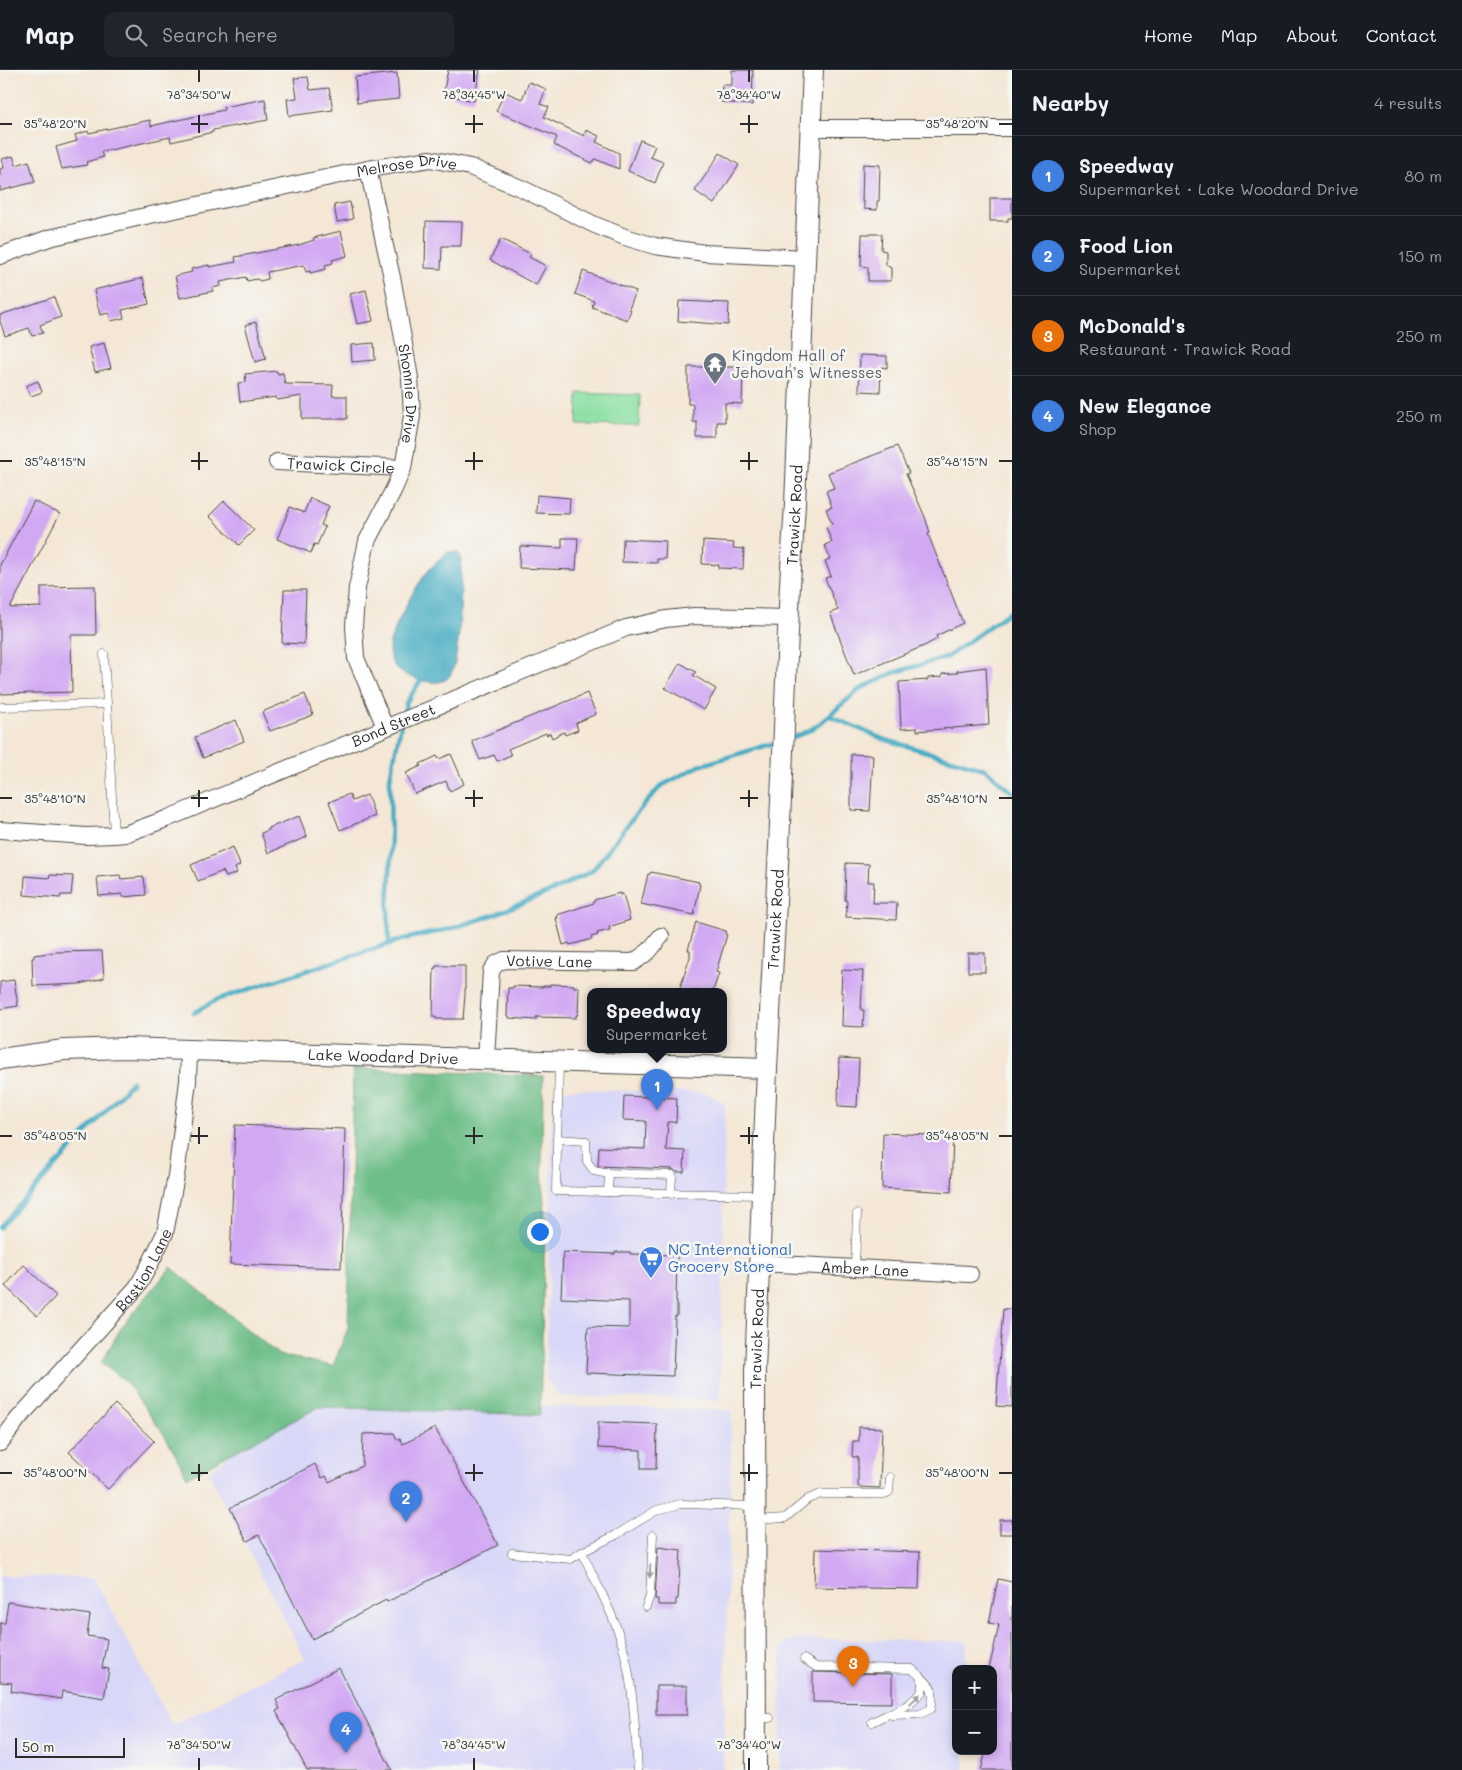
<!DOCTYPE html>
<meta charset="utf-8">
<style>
body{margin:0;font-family:Mali,sans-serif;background:#20242c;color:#f1f3f6}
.controls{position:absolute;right:15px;bottom:15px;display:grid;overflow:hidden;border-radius:10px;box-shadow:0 2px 8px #0003}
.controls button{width:45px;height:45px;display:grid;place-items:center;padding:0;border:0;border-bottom:1px solid #363941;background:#171b24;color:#f1f3f6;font:25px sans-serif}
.scale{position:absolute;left:15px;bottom:12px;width:110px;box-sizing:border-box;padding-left:5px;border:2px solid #2b2b2b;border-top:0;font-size:14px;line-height:18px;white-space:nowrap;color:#2b2b2b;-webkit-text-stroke:4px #f6f6f2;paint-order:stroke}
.you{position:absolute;left:539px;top:1161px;width:18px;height:18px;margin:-12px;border:4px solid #fff;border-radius:50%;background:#1a73e8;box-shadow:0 0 0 8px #1a73e833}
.badge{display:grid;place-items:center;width:32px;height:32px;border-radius:50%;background:#0f766e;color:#fff;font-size:16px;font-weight:700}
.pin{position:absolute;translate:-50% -41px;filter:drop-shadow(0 1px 2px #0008)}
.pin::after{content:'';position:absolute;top:26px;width:18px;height:15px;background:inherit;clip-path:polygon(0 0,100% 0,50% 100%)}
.popup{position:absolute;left:587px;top:918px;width:140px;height:65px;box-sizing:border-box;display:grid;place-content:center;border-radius:10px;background:#171b24;filter:drop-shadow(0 1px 4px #0005);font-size:16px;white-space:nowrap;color:#9ea1a6}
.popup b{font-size:19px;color:#f1f3f6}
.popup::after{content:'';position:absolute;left:50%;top:100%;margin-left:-10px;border:10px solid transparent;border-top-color:#171b24}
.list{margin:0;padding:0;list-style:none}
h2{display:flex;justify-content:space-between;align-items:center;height:65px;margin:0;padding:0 20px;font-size:21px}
h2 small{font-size:16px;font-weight:400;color:#9ea1a6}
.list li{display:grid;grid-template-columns:32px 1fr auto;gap:15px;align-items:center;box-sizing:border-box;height:80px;padding:0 20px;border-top:1px solid #363941}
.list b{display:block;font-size:19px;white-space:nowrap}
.list p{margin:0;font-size:16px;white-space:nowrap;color:#9ea1a6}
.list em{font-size:16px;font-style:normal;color:#9ea1a6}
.icon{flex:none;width:28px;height:28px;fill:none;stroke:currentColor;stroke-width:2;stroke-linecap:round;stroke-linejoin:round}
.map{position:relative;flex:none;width:1012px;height:1700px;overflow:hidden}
header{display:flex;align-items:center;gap:30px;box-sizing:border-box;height:70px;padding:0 25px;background:#171b24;border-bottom:1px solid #363941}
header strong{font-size:24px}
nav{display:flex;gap:28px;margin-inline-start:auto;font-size:18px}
.search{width:350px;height:45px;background:#20242c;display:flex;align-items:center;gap:12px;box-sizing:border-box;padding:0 18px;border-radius:10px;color:#9ea1a6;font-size:19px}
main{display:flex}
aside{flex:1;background:#171b24}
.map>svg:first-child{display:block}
.built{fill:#d8d7f8}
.green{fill:#89dfa3;stroke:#5a8567}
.forest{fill:#6ebe89;stroke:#4c745a}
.water{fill:#44acc3;stroke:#386c77}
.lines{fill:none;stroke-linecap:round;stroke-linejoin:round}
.stream{stroke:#44acc3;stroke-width:4.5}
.building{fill:#d1a9f3}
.service-casing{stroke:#494744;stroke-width:9}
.minor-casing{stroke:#494744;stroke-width:18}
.tertiary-casing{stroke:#494744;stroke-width:22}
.service{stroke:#fff;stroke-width:8}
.minor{stroke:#fff;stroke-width:16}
.tertiary{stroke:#fff;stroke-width:20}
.oneway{fill:#a0a0a0}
.ticks{fill:none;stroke:#2b2b2b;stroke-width:2}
.labels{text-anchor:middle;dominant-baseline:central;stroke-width:5;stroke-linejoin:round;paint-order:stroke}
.street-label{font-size:15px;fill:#2b2b2b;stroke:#f6f6f2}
.worship-label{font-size:15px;fill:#5b616d;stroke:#f6f6f2;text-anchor:start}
.shop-label{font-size:15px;fill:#366cbe;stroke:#f6f6f2;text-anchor:start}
.ticks-label{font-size:12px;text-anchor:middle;fill:#2b2b2b;stroke:#f6f6f2;stroke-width:5;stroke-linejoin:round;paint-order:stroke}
</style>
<header>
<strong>Map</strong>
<div class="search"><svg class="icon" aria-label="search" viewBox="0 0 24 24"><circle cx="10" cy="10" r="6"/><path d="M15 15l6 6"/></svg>Search here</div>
<nav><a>Home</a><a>Map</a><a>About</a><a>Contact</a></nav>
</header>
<main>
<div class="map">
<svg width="1012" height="1700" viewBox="0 0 1012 1700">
<rect width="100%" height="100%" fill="#f6f6f2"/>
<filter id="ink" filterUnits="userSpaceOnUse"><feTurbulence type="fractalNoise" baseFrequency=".02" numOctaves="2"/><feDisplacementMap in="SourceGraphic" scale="10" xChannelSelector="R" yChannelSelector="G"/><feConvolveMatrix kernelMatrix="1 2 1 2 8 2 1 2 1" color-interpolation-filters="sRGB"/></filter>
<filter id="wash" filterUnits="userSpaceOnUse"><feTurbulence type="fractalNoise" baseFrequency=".0096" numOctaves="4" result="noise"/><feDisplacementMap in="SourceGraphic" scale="20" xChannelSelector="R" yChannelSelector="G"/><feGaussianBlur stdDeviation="1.12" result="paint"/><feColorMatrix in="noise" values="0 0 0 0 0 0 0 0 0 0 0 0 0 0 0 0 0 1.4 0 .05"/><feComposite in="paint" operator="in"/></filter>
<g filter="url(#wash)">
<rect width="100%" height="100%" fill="#f4e7d5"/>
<g class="built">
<polygon points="569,1019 707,1023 725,1034 720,1330 559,1326 546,1308 553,1026"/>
<polygon points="299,1330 732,1340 723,1700 0,1700 0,1506 94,1508 172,1655 305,1589 208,1402"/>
<polygon points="797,1569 967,1571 966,1599 956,1599 956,1681 965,1681 964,1700 780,1700 781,1579 787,1572"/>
</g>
<polygon class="green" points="578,323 640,325 639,356 577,355"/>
<polygon class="forest" points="353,998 543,1006 542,1096 545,1153 540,1345 319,1337 187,1407 167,1369 127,1313 101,1293 121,1258 171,1197 279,1285 333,1296 348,1258"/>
<path class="water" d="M448 482H458L461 487C461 511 462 591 449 607 440 619 406 608 397 599 393 596 390 587 389 582 387 567 417 513 428 501 434 494 441 488 448 482Z"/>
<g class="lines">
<g class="stream">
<polyline points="830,646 883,669 985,699 1012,722"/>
<polyline points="403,647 406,633 421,610"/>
<polyline points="794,667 806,662 818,655 860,619 893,603 947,587 1012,540"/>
<polyline points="389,875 388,835 391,788 390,708 401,655"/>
<polyline points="194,943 216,930 404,869 450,859 493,845 552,821 592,801 636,744 661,716 699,696 771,674"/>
<polyline points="0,1157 132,1012"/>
</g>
</g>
<g id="blocks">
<g class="building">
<polygon points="448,0 480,0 474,31 443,24"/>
<polygon points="732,0 753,0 752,35 721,32 722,15 732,15"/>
<polygon points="397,3 399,29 357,33 355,7"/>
<polygon points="308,7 310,20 329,18 333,40 289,46 287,29 297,28 294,8"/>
<polygon points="529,12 546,19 540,34 549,37 544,47 584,66 586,60 599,66 596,72 619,83 619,99 595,89 592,93 554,75 557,67 496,41 505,22 522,29"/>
<polygon points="265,29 268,50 213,60 213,62 171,72 170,67 101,82 103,87 86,92 87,95 62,99 56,77 77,71 75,65 88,61 89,63 150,50 151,56 224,40 223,37"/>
<polygon points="640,70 655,76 650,87 663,92 655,113 628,101"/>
<polygon points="720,83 739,95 714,134 695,121"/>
<polygon points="13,86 16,95 29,91 35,112 0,121 0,99 4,98 2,89"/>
<polygon points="863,94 880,95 879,131 877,131 877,140 864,139 864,132 862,132"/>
<polygon points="990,128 1012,128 1012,148 1008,148 1008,151 990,151"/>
<polygon points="350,132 353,149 337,152 334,135"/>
<polygon points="426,151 462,152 461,176 442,176 441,199 425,198"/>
<polygon points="341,161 347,186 332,190 333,193 325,195 326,199 310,203 310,201 306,202 304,195 267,202 268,209 260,211 257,209 247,211 246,207 220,212 221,216 212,218 213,221 180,228 175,206 192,202 191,199 209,195 209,197 236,192 235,187 299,175 314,170 313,168"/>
<polygon points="862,164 882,164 881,180 886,181 886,195 891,198 891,211 868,211 868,197 861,196"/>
<polygon points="501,169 531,184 529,187 546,196 536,215 490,190"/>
<polygon points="583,201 636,221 629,239 631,240 627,250 592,237 594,231 575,224"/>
<polygon points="143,208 149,234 122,240 124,248 111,251 109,243 100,245 94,220"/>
<polygon points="366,220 373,251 357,254 350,224"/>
<polygon points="54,227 61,247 40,255 43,263 32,266 29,258 5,266 0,251 0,245"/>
<polygon points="679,231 729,233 728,255 678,251"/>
<polygon points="256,252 266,289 255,292 245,255"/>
<polygon points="104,273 111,298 95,302 89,277"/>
<polygon points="374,273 375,290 352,292 351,275"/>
<polygon points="860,285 887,286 887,298 881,297 880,322 859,321"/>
<polygon points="688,297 743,297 742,334 725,333 725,352 717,352 717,368 697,368 697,352 693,352 693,334 688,334"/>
<polygon points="277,301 278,304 283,303 285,314 333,315 332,326 347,326 347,349 302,349 302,326 277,330 276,327 240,332 238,313 246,312 245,304"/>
<polygon points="38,311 42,322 31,326 26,316"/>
<polygon points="897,376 909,403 906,404 925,447 930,463 928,464 963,553 936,566 937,569 924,576 854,605 830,543 838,540 825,508 831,506 825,491 830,489 825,475 832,472 826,457 832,454 826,439 832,437 826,421 834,418 828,403"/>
<polygon points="537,425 570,428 569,444 536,443"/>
<polygon points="310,428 329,436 321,455 325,457 317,475 314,474 311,483 277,469 290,437 304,443"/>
<polygon points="34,431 60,444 10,538 41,537 41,517 95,516 96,565 71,565 72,622 0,624 0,495"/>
<polygon points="224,431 254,460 239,475 209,446"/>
<polygon points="562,468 578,468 576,500 519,498 520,476 562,478"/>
<polygon points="623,469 666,471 665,489 657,489 657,493 622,492"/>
<polygon points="703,471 734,473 733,478 744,479 743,499 718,498 719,495 702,494"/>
<polygon points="284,520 306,520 304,574 282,573"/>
<polygon points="680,593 696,602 693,605 716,619 704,640 665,618"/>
<polygon points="986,597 989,655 917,661 917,658 901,659 899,612 928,610 928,608 942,607 942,604 957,603 957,601"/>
<polygon points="587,623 596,644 576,653 578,660 565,665 564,662 552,668 550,663 547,665 546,663 508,679 511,685 497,691 494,685 480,690 472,671"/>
<polygon points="305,624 313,645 270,661 262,642"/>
<polygon points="236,650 244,671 203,688 195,667"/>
<polygon points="451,684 464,714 450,721 446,711 415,724 406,703 421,696 420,694 437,686 439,689"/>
<polygon points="851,684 873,685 870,741 851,740"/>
<polygon points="349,724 352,731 367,725 375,746 340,760 329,732"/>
<polygon points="299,746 307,767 268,783 261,763 269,760 269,758"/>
<polygon points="233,777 240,795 235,798 237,803 226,807 223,801 198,811 191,795"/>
<polygon points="846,793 869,794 868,812 874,812 873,833 897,833 896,850 846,847 847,831 845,830"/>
<polygon points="651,802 699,812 699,815 700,815 694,845 641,834 648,804 650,804"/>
<polygon points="50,805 73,806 71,825 61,825 60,828 24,825 25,806 49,808"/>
<polygon points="120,805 121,809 144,807 146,825 122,827 122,824 99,826 97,807"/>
<polygon points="620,823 620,825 623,824 630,850 609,857 610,860 597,863 598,865 591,867 592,869 570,875 569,873 563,875 556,848 558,848 557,845 594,833 594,830"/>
<polygon points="696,852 726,861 725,864 727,865 716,902 719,903 713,921 679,921 690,887 690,880 688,880"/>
<polygon points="102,881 104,908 80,914 33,916 32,888 34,888 34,885 56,882"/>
<rect x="968" y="883" width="17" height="19"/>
<polygon points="436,896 465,896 465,925 463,949 436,949 436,947 433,947 434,898 436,898"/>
<polygon points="842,900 863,901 861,940 864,940 863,957 842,956 843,923 841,923"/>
<polygon points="14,910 18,936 0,939 0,912"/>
<polygon points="550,914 574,915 574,917 579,917 578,945 576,945 576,948 536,947 536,950 509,948 509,946 507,946 508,918 513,918 513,916 543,917 543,916 550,916"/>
<polygon points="839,988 859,989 857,1037 838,1036"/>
<polygon points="624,1026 677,1028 676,1052 668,1052 666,1080 685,1081 684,1102 677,1102 672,1099 598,1096 599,1077 645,1079 646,1051 623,1050"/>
<polygon points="235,1055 345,1059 341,1198 230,1194"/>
<polygon points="883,1063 953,1066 951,1122 882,1118"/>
<polygon points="563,1182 615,1184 615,1182 630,1182 630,1184 677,1185 676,1231 677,1231 677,1246 675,1246 673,1306 586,1303 588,1257 629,1258 629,1231 561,1228"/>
<polygon points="24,1195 56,1226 37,1246 5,1216"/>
<polygon points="1003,1239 1012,1239 1012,1337 996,1336"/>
<polygon points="115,1334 154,1371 108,1419 69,1382"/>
<polygon points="598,1352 657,1354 656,1399 641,1399 641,1380 598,1378"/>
<polygon points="859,1357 882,1358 880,1418 858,1417 858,1387 852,1387 853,1371 859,1371"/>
<polygon points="435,1358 498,1475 387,1532 386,1530 312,1569 259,1465 247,1471 230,1438 315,1394 322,1408 326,1406 329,1412 362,1396 363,1364 394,1363 397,1370 400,1368 403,1374"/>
<rect x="1000" y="1450" width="12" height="14"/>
<polygon points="658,1477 681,1480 678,1529 676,1529 676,1535 658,1535 658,1529 655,1529"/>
<polygon points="815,1479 920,1482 919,1519 814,1517"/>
<polygon points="998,1509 1012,1512 1012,1700 981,1700 986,1681 993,1681 993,1599 989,1599 999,1555 989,1553"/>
<polygon points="8,1532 90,1545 87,1566 107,1569 102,1598 109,1599 104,1628 62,1621 61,1629 11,1621 12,1613 0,1612 0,1553 5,1553"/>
<polygon points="339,1598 354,1627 392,1700 307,1700 276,1641 280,1639 276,1630"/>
<polygon points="813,1602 892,1604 892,1633 813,1632"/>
<rect x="656" y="1616" width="31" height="29"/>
</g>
</g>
</g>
<g filter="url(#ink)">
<use href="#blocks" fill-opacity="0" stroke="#494744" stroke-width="1"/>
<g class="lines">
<g class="service-casing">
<g id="service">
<polyline points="104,584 107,634"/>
<polyline points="2,637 107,634 114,765"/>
<polyline points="559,992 556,1121 760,1125"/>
<polyline points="557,1069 586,1071 587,1091 594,1101 604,1103 672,1105 671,1124"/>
<polyline points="608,1122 609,1103"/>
<polyline points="855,1198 857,1144"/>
<polyline points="755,1450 785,1448 808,1429 821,1424 885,1424 889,1422 890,1407"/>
<polyline points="582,1482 616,1465 657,1440 681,1434 754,1436"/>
<path d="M512 1483 571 1489 582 1482C597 1515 617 1550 625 1585 634 1623 635 1661 638 1700"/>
<polyline points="646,1537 650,1526 653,1465"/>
<polyline points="804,1589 816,1597 912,1599 922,1608 922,1622 909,1634 872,1652"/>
<path d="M892 1645 920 1644 931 1639C934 1624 934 1618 922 1608"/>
<polyline points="756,1648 770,1648"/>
</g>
</g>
<g class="minor-casing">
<g id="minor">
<polyline points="811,58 1012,58"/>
<path id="s1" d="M368 99 393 212 410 308 412 346 403 398 394 419 367 471 357 518 354 556 356 588 385 657"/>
<path id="s2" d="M0 186 49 168 141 147 368 99 430 89 470 97 523 119 595 155 625 167 655 176 705 183 805 188"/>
<path id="s3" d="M277 392 403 398"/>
<path id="s4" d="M0 760 86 766 114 765 125 764 166 749 626 558 666 549 694 546 789 548"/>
<path id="s5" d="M486 990 491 901 496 894 504 890 634 892 649 881 661 866"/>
<path id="s6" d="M760 1193 970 1204"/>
<path id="s7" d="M0 1373 18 1349 137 1217 148 1198 165 1163 176 1106 188 1011 189 981"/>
</g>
</g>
<g class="tertiary-casing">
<g id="tertiary">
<path id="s8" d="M0 989 64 980 125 978 767 998"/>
<path id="s9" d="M756 1700 755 1301 767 998 779 777 790 514 795 434 813 0"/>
</g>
</g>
<use href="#service" class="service"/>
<use href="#minor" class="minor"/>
<use href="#tertiary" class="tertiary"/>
</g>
<defs><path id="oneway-solid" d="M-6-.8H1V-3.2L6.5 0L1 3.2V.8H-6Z" transform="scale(1.25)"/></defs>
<g class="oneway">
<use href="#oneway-solid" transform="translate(650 1501) rotate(93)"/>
<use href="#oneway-solid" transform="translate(915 1629) rotate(-43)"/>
</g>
</g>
<path class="ticks" d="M199 0V12M474 0V12M749 0V12M199 45V63M474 45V63M749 45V63M0 54H12M191 54H208M465 54H483M740 54H758M999 54H1012M199 382V400M474 382V400M749 382V400M0 391H12M191 391H208M465 391H483M740 391H758M999 391H1012M199 720V737M474 720V737M749 720V737M0 728H12M191 728H208M465 728H483M740 728H758M999 728H1012M199 1057V1074M474 1057V1074M749 1057V1074M0 1066H12M191 1066H208M465 1066H483M740 1066H758M999 1066H1012M199 1394V1411M474 1394V1411M749 1394V1411M0 1403H12M191 1403H208M465 1403H483M740 1403H758M999 1403H1012M199 1688V1700M474 1688V1700M749 1688V1700"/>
<defs>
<g id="temple-pin" transform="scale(1.25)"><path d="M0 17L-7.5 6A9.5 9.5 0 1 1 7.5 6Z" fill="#6b7280" stroke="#f6f6f2"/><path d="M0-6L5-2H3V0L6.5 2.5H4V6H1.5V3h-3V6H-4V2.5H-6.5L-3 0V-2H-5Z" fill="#fff"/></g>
<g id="supermarket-pin" transform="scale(1.25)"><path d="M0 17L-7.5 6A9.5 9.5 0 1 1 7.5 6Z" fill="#3f7fe0" stroke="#f6f6f2"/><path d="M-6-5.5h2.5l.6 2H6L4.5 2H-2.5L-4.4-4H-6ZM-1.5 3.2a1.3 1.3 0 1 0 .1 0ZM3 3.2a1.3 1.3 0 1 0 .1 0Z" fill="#fff"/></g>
</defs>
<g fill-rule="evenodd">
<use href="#temple-pin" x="715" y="294"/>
<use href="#supermarket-pin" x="651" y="1188"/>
</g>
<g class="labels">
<g class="street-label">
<text stroke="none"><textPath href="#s2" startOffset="418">Melrose Drive</textPath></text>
<text stroke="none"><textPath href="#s1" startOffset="229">Shonnie Drive</textPath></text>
<text stroke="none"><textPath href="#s3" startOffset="64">Trawick Circle</textPath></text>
<text stroke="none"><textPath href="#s9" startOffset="1256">Trawick Road</textPath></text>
<text stroke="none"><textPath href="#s4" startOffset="415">Bond Street</textPath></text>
<text stroke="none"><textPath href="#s9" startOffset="851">Trawick Road</textPath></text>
<text stroke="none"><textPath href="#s5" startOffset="152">Votive Lane</textPath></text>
<text stroke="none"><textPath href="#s8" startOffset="384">Lake Woodard Drive</textPath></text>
<text stroke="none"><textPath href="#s7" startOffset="226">Bastion Lane</textPath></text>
<text stroke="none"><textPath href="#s6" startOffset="105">Amber Lane</textPath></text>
<text stroke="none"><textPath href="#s9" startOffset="431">Trawick Road</textPath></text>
</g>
<g class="worship-label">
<text x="732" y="285">Kingdom Hall of<tspan x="732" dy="17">Jehovah’s Witnesses</tspan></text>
</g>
<g class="shop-label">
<text x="668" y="1179">NC International<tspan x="668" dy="17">Grocery Store</tspan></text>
</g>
</g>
<g class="ticks-label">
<text x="199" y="29">78°34'50"W</text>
<text x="474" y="29">78°34'45"W</text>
<text x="749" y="29">78°34'40"W</text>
<text x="55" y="58">35°48'20"N</text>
<text x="957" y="58">35°48'20"N</text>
<text x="55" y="396">35°48'15"N</text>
<text x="957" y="396">35°48'15"N</text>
<text x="55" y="733">35°48'10"N</text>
<text x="957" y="733">35°48'10"N</text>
<text x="55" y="1070">35°48'05"N</text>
<text x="957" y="1070">35°48'05"N</text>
<text x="55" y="1407">35°48'00"N</text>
<text x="957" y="1407">35°48'00"N</text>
<text x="199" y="1679">78°34'50"W</text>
<text x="474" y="1679">78°34'45"W</text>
<text x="749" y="1679">78°34'40"W</text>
</g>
</svg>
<div class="controls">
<button>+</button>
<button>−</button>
</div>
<div class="scale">50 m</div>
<div class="you"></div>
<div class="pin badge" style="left:657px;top:1040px;background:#3f7fe0">1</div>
<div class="popup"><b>Speedway</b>Supermarket</div>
<div class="pin badge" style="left:406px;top:1452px;background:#3f7fe0">2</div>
<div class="pin badge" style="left:853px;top:1617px;background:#e8710a">3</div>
<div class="pin badge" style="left:346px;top:1683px;background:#3f7fe0">4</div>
</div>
<aside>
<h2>Nearby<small>4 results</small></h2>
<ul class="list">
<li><span class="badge" style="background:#3f7fe0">1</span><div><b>Speedway</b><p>Supermarket · Lake Woodard Drive</p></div><em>80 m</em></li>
<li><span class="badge" style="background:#3f7fe0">2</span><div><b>Food Lion</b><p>Supermarket</p></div><em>150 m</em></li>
<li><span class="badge" style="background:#e8710a">3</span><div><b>McDonald's</b><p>Restaurant · Trawick Road</p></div><em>250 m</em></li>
<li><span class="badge" style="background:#3f7fe0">4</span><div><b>New Elegance</b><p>Shop</p></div><em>250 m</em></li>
</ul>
</aside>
</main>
